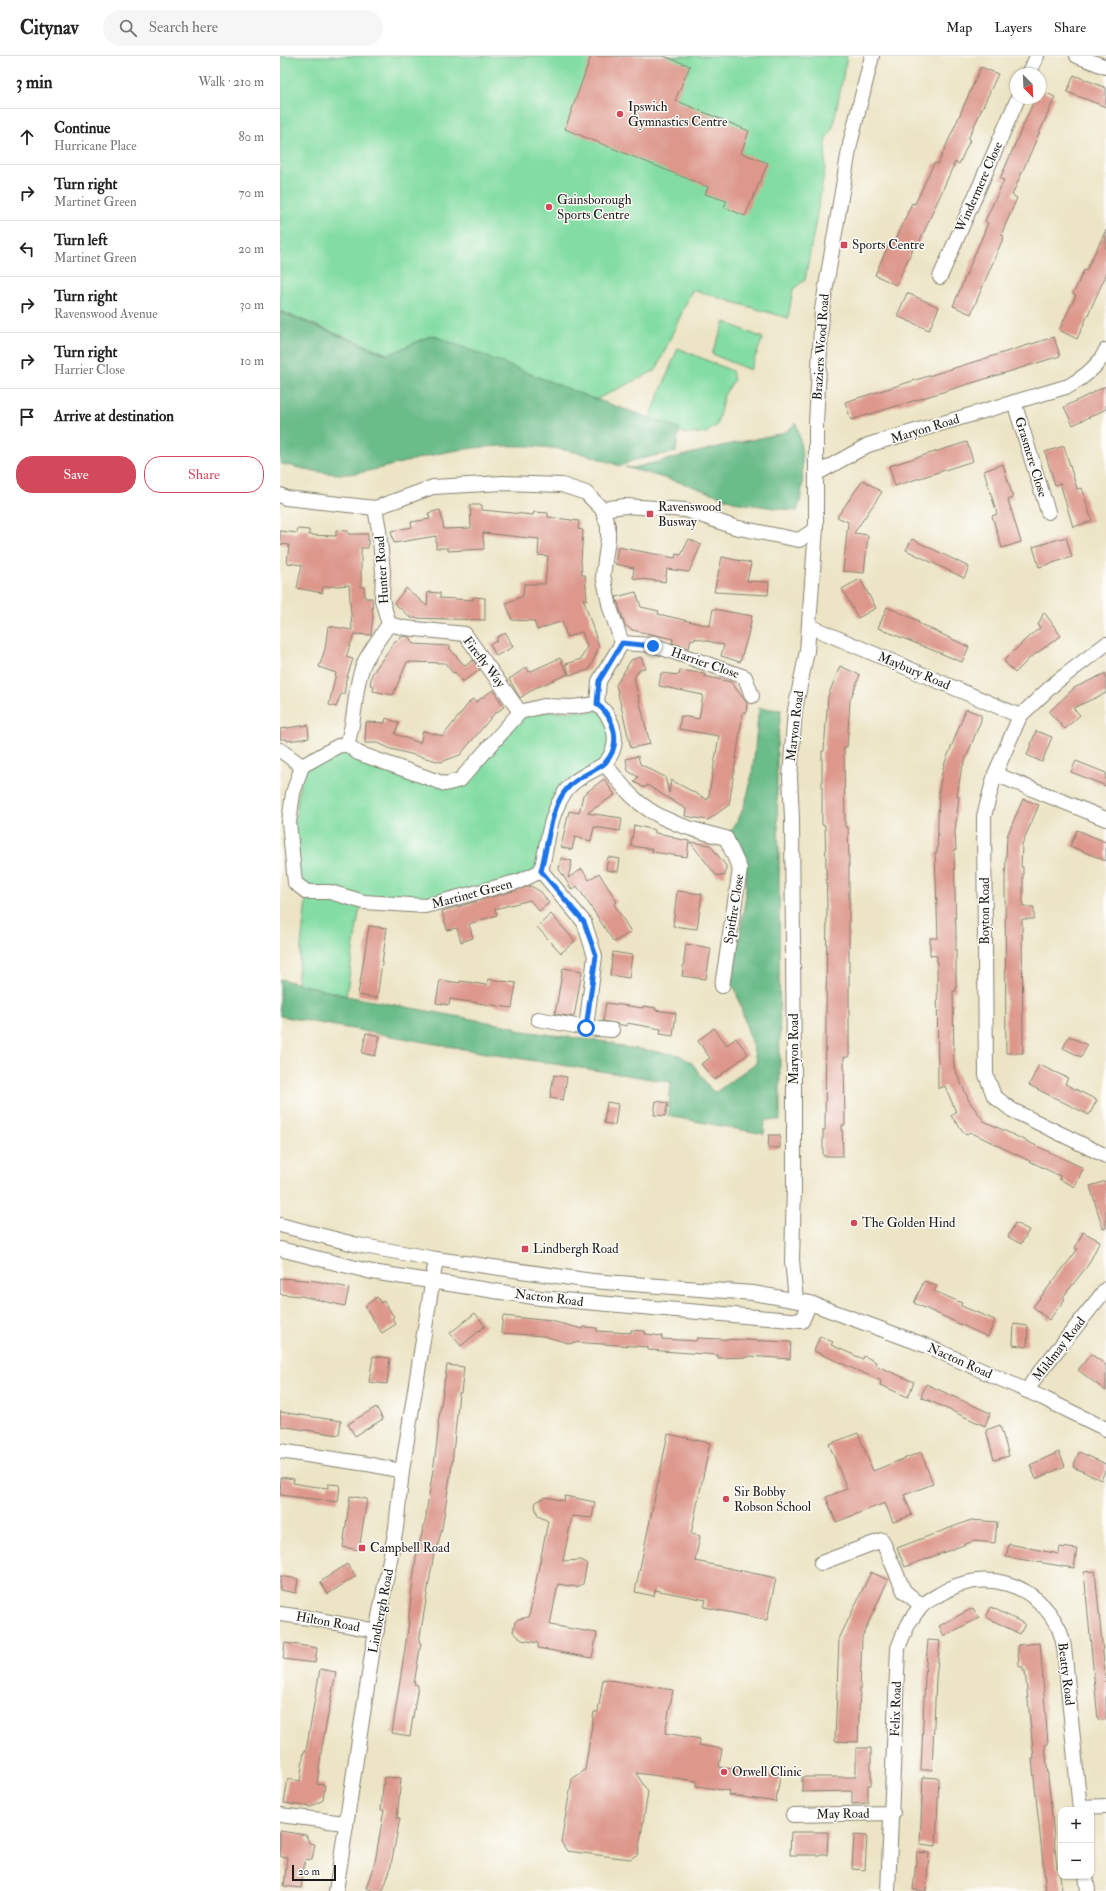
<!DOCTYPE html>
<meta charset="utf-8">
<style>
body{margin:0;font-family:"IM FELL Double Pica",serif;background:#f6f6f6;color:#222}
.controls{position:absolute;right:12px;bottom:12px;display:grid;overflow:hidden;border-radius:8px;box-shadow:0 1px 3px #0004}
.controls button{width:36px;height:36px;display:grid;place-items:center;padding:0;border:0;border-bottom:1px solid #e0e0e0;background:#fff;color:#222;font:20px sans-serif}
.compass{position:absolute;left:730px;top:12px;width:36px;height:36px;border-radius:50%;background:#fff;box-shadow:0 1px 3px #0004;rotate:156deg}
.scale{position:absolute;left:12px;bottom:10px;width:44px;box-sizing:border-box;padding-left:4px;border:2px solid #1c1c1c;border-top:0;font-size:11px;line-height:14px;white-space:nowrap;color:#1c1c1c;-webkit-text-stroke:3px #fdfcf7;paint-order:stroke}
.stop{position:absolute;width:12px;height:12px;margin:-9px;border:3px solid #1a73e8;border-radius:50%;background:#fff}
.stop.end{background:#1a73e8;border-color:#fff;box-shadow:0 1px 4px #0008}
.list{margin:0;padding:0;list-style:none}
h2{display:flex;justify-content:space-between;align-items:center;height:52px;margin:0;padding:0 16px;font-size:17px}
h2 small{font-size:13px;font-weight:400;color:#767676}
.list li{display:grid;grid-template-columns:26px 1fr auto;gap:12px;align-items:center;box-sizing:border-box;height:56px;padding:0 16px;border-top:1px solid #e0e0e0}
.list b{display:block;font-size:15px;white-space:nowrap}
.list p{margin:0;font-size:13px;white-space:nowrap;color:#767676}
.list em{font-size:13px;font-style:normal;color:#767676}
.actions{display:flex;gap:8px;padding:12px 16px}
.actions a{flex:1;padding:9px 0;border:1px solid #d1495b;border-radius:16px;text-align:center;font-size:14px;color:#d1495b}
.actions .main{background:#d1495b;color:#fff}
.icon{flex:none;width:22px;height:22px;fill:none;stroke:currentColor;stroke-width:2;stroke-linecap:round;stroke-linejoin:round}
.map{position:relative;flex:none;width:826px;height:1835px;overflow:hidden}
header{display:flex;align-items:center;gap:24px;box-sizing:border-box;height:56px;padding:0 20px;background:#fff;border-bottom:1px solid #e0e0e0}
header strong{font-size:19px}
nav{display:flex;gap:22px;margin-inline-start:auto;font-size:14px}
.search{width:280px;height:36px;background:#f6f6f6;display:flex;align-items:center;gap:10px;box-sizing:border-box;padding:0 14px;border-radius:22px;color:#767676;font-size:15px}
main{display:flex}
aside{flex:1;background:#fff}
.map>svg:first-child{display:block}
.green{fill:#83dda3;stroke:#507c60}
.forest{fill:#6abc89;stroke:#436c52}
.building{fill:#dd978b}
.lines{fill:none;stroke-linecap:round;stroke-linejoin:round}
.minor-casing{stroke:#848070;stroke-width:16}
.minor{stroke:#fff;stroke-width:14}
.route{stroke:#1a73e8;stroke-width:5}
.poi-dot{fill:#d1495b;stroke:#fdfcf7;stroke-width:1.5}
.labels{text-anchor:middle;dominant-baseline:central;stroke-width:3;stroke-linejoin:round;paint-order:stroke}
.poi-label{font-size:13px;fill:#1c1c1c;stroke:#fdfcf7;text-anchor:start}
.street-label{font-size:13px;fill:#1c1c1c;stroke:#fdfcf7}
</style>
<header>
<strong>Citynav</strong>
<div class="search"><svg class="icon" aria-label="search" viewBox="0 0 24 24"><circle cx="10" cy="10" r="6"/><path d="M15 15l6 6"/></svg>Search here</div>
<nav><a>Map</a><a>Layers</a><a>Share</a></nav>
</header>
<main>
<aside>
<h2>3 min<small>Walk · 210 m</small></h2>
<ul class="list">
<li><svg class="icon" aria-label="ahead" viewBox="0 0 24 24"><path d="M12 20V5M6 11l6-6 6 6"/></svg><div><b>Continue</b><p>Hurricane Place</p></div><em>80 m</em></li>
<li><svg class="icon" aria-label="right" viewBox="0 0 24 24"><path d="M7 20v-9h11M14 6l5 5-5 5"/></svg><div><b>Turn right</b><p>Martinet Green</p></div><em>70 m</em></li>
<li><svg class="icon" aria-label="left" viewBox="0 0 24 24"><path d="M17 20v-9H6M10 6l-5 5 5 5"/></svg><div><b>Turn left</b><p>Martinet Green</p></div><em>20 m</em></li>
<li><svg class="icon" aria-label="right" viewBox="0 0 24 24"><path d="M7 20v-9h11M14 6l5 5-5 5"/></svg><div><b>Turn right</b><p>Ravenswood Avenue</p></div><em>30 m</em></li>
<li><svg class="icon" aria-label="right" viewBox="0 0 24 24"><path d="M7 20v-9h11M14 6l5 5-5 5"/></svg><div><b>Turn right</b><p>Harrier Close</p></div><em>10 m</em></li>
<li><svg class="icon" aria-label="arrive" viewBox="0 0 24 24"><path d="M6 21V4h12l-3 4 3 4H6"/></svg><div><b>Arrive at destination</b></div></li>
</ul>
<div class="actions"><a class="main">Save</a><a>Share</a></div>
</aside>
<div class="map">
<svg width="826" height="1835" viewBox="0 0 826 1835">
<rect width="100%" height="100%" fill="#fdfcf7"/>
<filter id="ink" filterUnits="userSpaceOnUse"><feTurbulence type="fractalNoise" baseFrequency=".025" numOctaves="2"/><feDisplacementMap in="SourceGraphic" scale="8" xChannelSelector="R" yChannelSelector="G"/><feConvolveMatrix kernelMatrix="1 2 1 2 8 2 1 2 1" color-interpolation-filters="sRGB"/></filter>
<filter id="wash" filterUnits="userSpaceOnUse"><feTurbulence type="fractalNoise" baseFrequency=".012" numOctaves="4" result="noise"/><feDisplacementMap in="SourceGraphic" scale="16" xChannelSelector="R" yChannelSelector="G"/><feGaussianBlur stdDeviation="0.9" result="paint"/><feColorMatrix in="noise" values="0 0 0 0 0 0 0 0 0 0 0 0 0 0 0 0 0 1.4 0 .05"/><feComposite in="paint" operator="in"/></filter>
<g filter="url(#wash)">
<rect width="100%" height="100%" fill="#ece4c5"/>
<g class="green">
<polygon points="0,0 567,0 553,71 546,82 545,113 525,224 513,233 508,262 412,234 376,314 313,345 115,301 0,255"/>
<polygon points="445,266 483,282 470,314 432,298"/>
<polygon points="398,292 452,315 454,324 444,339 437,369 426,377 405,378 369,364"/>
<polygon points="326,655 332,695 282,740 261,815 145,850 84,846 79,856 66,940 17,927 27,836 15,828 11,797 22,710 58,690 165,728 180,724 240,656"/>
</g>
<g class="forest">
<path d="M0 256 108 299 152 279 309 341 399 372 396 396 354 404 340 410C323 404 307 398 290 395 251 387 205 389 166 396 136 402 107 412 77 417 54 421 25 413 2 408L0 407Z"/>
<path d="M516 367C523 388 526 435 517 455L459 447 406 428 345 411 353 412 442 390 499 378 507 375Z"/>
<path d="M479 652 501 654 497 690V745L499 795 500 1064H485L484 1078 388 1060 391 1026 217 999 0 960V923L66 940 235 971 236 974 334 987 337 990 399 999 412 1007 432 1035 436 1036 477 1006 455 932 452 930 466 839V814L450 776C475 744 474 691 479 652Z"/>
</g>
<g id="blocks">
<g class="building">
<polygon points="311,0 384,0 410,10 395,44 469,75 461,97 488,107 465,160 444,151 447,145 425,138 428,131 285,73"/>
<polygon points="701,11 718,18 688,83 690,84 679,108 675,106 638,189 635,188 616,229 595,219 610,186 614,188 632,147 635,148 654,107 658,108"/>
<polygon points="794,19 826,32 826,51 787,36"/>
<polygon points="760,34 775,41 732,139 737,142 721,179 724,180 691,258 673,250 708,167 705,165 724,124 720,123 755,42 760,42"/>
<polygon points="826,174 826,219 797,283 779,274 796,239 793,238 804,214 806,215"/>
<polygon points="627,237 659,251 649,274 617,260"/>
<polygon points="774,281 780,300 571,364 565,346"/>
<polygon points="826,330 826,353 793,369 784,351"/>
<polygon points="687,386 693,405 615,430 609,410"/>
<polygon points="784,390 797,433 802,432 812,465 793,471 780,427 775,429 765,396"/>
<polygon points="723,408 733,442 728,444 741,486 722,492 712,460 717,458 704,415"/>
<polygon points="583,424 602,436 574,477 588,479 584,517 563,515 568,466 557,461"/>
<polygon points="190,449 202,449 202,454 253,459 254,456 268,457 268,461 299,465 298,473 303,474 301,505 302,519 305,519 307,544 303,542 319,591 309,614 289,619 286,608 301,603 307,591 302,576 287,581 282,565 257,574 254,565 232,564 226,547 243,540 244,528 265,528 268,500 258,499 259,483 203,477 204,493 168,495 168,492 156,492 156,480 114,487 111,475 132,471 131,466 150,463 148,457 160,454 164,473 191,472"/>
<polygon points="18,473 29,474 29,479 56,480 56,474 68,475 68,478 88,478 88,492 81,492 81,531 84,531 85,542 92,542 93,559 91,579 74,578 66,601 73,603 65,627 66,627 64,638 61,638 56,651 49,649 56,617 39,611 45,593 48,570 72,574 69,529 43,531 42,537 17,532 22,509 7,507 9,489 0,488 0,475 17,477"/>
<polygon points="786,481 792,501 759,511 753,491"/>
<polygon points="409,483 421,489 409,516 387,513 385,526 353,522 354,512 335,508 338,491 395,502 396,498 401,499"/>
<polygon points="632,483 689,511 684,522 626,494"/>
<polygon points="442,501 471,507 467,525 489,526 488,539 434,536"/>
<polygon points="580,523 596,552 578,562 562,533"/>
<polygon points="126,532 147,550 148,536 160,537 160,542 193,544 193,541 205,542 205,564 131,562 114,547"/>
<polygon points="356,536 361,551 379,555 378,558 430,570 433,553 472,560 468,579 460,606 441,600 444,589 415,582 415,584 411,583 409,592 392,587 393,583 352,574 345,569 336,541"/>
<polygon points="607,551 639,565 638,567 689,591 682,606 598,572"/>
<polygon points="764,556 781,580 751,601 735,617 724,605 748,581 760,572 758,569"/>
<polygon points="226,577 233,591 216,600 210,588 217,585 217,581"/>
<polygon points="124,580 129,581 133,588 170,590 170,593 185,610 193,604 200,614 182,626 175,616 173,617 165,607 127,606 113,639 93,635 94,630 90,629 92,618 115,585"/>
<polygon points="361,601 365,612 360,613 354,622 370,688 351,692 336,629 351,604"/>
<polygon points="280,602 288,618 255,632 240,642 229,623 247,611 249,616"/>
<polygon points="560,610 580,619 570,644 567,691 564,691 565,771 568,771 569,810 569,1001 564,1001 565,1069 562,1069 563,1100 543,1100 543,1074 545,1074 547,850 545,769 542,769 542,695 544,695 548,640"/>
<polygon points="400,614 425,618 424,620 451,626 467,647 466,657 463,656 449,749 428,764 405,760 406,753 367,729 365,732 354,726 358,721 348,715 346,703 358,700 360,708 385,721 389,737 391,724 428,744 439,680 399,673 401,660 419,663 423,639 379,630 381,617 399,619"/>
<polygon points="826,617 826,637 793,652 800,659 785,673 769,656 794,632"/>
<polygon points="213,634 224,651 214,658 180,699 161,706 111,693 98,687 85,687 86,666 105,667 106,662 119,667 115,678 140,687 143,675 163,680 192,643 196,646"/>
<polygon points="686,653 701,659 701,664 681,715 677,741 679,741 675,775 676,794 674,794 676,879 676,935 673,935 674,1011 689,1045 704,1065 803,1112 795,1131 779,1123 780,1120 723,1092 690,1076 686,1079 671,1060 676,1056 665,1030 658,1033 657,900 650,899 650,882 658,882 655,797 657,797 659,734 663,712"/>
<polygon points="28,669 29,682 7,685 7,683 0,683 0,673"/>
<polygon points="756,675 772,681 762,706 747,699"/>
<polygon points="796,705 826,717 826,730 791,716"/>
<polygon points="324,723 335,739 307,757 342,762 340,775 314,771 311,785 295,781 292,794 281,791 289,755 299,757 303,739"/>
<polygon points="743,743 759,749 742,788 741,811 743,811 743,851 754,851 754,863 742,863 743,997 726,997 725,822 727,780"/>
<polygon points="354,769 375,774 375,777 393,780 393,782 409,785 407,801 372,796 372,793 351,790"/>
<polygon points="797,774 826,786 826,805 790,790"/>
<polygon points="410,786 430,789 446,810 445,820 436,819"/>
<polygon points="328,801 340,803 338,816 326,814"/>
<polygon points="281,802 292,805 288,822 302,813 309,824 319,817 337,846 334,848 351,876 334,886 297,830 292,834 287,826 279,813"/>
<polygon points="251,830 261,836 269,847 259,855 250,844 215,853 217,859 189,868 193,882 181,886 177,872 167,874 162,855"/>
<polygon points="397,835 422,838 417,873 393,870"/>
<polygon points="271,858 295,885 281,897 257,871"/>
<polygon points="89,870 107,872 97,942 78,939"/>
<polygon points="406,888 431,892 426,923 402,920"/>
<polygon points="333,896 352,899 349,922 330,919"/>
<polygon points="283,912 302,915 294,961 275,958"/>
<polygon points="208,923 236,927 232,952 170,943 169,949 156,947 160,924 180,927 180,925 207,929"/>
<polygon points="326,947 363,952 363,950 376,952 375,954 396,957 393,980 380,978 381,973 347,967 347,970 323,965"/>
<polygon points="434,972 447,989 456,982 468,998 434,1024 421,1008 430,1002 418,985"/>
<polygon points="86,977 100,980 95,1000 82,997"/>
<polygon points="789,980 807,989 801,1001 783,992"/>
<polygon points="759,1009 788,1022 785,1028 817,1044 809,1059 749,1029"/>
<polygon points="274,1019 287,1021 283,1044 270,1042"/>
<polygon points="376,1045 388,1047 385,1060 374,1059"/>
<polygon points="327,1046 338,1048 335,1069 324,1067"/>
<polygon points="489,1079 500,1079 500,1092 488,1092"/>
<polygon points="826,1125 826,1172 823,1173 810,1130"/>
<polygon points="735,1167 749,1174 741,1188 728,1181"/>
<polygon points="803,1176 820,1185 808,1209 783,1241 785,1243 769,1264 753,1251 798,1193 795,1192"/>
<polygon points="0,1222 36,1225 69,1232 65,1250 21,1240 0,1238"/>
<polygon points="644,1225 657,1230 654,1235 682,1247 681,1250 715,1264 708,1281 634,1247"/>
<polygon points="97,1241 101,1247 104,1245 114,1261 112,1262 116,1268 102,1277 85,1250"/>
<polygon points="195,1257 205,1270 181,1290 170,1277"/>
<polygon points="223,1260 271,1265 303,1273 304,1271 317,1272 317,1275 351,1277 351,1274 365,1275 365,1278 382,1280 382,1283 416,1285 417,1282 511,1286 510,1303 469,1300 469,1301 438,1302 438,1299 368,1294 368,1291 292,1286 292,1288 264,1280 221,1277"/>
<polygon points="734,1268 748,1270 747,1291 733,1289"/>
<polygon points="540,1280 553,1286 551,1289 583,1303 584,1300 596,1306 595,1309 634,1326 628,1341 600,1329 601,1325 534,1295"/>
<polygon points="811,1298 826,1309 826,1335 798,1314"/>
<polygon points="93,1300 110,1302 107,1328 89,1326"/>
<polygon points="167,1309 184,1311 181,1337 179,1337 172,1408 162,1472 156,1497 154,1497 139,1586 141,1587 134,1628 138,1629 130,1680 112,1677 129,1566 128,1566 136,1501 147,1458 146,1458 155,1402 159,1368 158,1368"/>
<polygon points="646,1328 710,1357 705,1370 641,1341"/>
<polygon points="96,1351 103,1363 75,1380 68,1368"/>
<polygon points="0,1356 61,1365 59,1379 0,1370"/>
<polygon points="720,1369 729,1400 714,1404 706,1374"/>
<polygon points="578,1377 593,1415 641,1396 653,1428 624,1439 632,1459 613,1466 605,1447 556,1466 546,1441 567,1433 549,1388"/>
<polygon points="388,1378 430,1387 411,1478 420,1480 415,1505 496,1522 487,1564 424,1551 426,1544 375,1534 374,1540 355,1536"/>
<polygon points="779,1396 785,1410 756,1423 750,1409"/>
<polygon points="799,1396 826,1408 826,1413 821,1424 793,1411"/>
<polygon points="1,1421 14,1423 13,1427 30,1430 48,1432 48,1428 60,1429 58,1446 0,1439"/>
<polygon points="70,1440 87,1443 79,1494 63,1491"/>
<polygon points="285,1440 315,1446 312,1462 292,1460 283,1505 301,1504 307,1507 303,1528 297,1531 278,1528 270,1569 317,1577 312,1602 258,1592 258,1587 242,1584 233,1576 235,1566 238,1563 249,1561 268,1465 258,1460 255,1450 256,1446 266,1441 284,1445"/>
<polygon points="691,1464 717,1466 715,1487 694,1485 625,1511 617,1492"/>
<polygon points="729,1488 779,1498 780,1491 797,1493 794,1512 726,1501"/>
<polygon points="67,1508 76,1520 48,1538 40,1526"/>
<polygon points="815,1515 826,1628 826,1664 818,1664 804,1516"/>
<polygon points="591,1516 608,1524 582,1581 578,1686 555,1685 559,1583"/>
<polygon points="0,1520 18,1523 16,1537 0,1534"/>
<polygon points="711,1551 745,1568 740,1578 706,1561"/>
<polygon points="693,1552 699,1562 664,1580 659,1570"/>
<polygon points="648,1584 660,1585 656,1622 652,1714 641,1714 645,1620"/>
<polygon points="5,1587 37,1592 35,1607 3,1603"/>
<polygon points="760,1587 768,1688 765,1689 777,1812 779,1812 782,1835 766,1835 752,1703 754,1703 745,1615 743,1615 743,1611 740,1611 739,1609 738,1595 738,1589"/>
<polygon points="40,1613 56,1616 42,1691 37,1728 45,1729 43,1744 31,1751 4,1747 8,1723 20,1725 24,1695 26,1695"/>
<polygon points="323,1623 393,1634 385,1677 420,1683 419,1689 442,1693 439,1711 500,1720 496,1746 449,1739 450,1735 416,1730 417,1725 356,1717 368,1736 358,1798 350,1803 287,1795 281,1786 292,1723 305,1714 314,1656 318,1656"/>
<polygon points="576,1692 591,1692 591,1729 588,1729 588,1747 572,1748 572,1735 522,1736 522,1721 576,1721"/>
<polygon points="104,1721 121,1722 117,1762 120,1762 110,1814 103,1835 94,1835 86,1832 95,1806 104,1754 101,1754"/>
<polygon points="643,1721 659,1722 656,1790 640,1788"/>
<polygon points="0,1775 26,1779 29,1787 35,1788 32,1804 25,1803 21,1832 4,1830 7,1801 0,1800"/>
<polygon points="511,1776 548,1776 547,1799 510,1799"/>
<polygon points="574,1779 587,1780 585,1814 572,1813"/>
<polygon points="637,1796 649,1797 646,1835 633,1834"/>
</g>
</g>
</g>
<g filter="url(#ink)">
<use href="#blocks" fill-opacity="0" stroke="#848070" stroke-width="1"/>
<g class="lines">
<g class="minor-casing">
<g id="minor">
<polyline points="797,0 826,11"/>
<polyline points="749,18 757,0"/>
<polyline points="660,221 738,42"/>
<polyline points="734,346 768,456"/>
<path d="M536 418 588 389 789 330C804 321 819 310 826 294"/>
<polyline points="0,439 6,442 95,452 153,431 223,427 282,429 306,437 322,453 328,470 328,483 323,519 330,552 342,587 319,625 317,648"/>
<polyline points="322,453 345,450 406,454 454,471 519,484 536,473"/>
<polyline points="109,568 125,572 185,578 240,656"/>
<polyline points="529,570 740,660"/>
<polyline points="342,587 373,589 465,621 472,640"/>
<polyline points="826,588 775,627 740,660 715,718 704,760 706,1019 714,1040 732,1054 826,1100"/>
<path d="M317 648C335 663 342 689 325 707 322 710 318 712 314 714 301 721 289 727 282 741 269 762 267 791 261 815L240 825 145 850 84 846 50 836H27L15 827 9 766 13 737 22 710 58 690 67 688 78 697 165 728 180 724 240 656 264 650 292 651Z"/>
<path d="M67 688C77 661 73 631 85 605 92 592 101 580 109 568L102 544 103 516 99 474 95 452"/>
<polyline points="0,694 22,710"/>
<path d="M324 708C334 718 341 729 351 739 376 765 413 774 446 782L460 813 442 930"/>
<polyline points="715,718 826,763"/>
<polyline points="261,815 304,866 315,900 306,972"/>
<polyline points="258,963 306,972 332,974"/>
<polyline points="0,1169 78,1189 156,1203 312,1225 473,1237 530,1247 647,1290 763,1342 826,1373"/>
<polyline points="0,1193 92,1216 260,1242 522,1265 530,1247"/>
<polyline points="516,1244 512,1204 514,1132 514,1021 512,762 510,721 515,654 527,595 536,473 536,368 542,254 570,88 592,0"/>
<polyline points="747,1335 755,1322 826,1233"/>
<polyline points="0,1395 87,1408 122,1415"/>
<polyline points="541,1507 602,1484 624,1535 642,1550"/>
<polyline points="0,1558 30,1562 97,1575"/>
<polyline points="800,1751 826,1750"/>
<polyline points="0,1759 65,1767"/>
<polyline points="513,1759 613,1757"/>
<polyline points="806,1820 808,1835"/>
<polyline points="56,1835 93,1592 116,1472 122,1415 156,1203"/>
<path d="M608 1835 618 1592C624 1577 630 1561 642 1550 646 1545 654 1542 660 1538 703 1511 756 1526 779 1573 781 1578 783 1585 784 1591L800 1754"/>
</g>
</g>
<use href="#minor" class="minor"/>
</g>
</g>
<g class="lines" filter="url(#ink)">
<path class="route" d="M306 972 316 900 304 866 261 815C267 792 270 761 281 741 289 727 301 721 314 714 318 712 322 710 325 707 342 689 335 662 317 648L319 625 342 587 373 590"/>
</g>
<g class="poi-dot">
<circle cx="340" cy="58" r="4"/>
<circle cx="269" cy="151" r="4"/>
<rect x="560" y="185" width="8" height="8" rx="2"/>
<rect x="366" y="454" width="8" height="8" rx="2"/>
<circle cx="574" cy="1167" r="4"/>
<rect x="241" y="1189" width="8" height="8" rx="2"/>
<circle cx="446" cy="1443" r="4"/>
<rect x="78" y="1488" width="8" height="8" rx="2"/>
<circle cx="444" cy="1716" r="4"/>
</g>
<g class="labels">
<g class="poi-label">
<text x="348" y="51">Ipswich<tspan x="348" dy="15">Gymnastics Centre</tspan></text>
<text x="277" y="144">Gainsborough<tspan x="277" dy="15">Sports Centre</tspan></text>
<text x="572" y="189">Sports Centre</text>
<text x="378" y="451">Ravenswood<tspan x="378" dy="15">Busway</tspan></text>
<text x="582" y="1167">The Golden Hind</text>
<text x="253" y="1193">Lindbergh Road</text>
<text x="454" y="1436">Sir Bobby<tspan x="454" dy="15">Robson School</tspan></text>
<text x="90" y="1492">Campbell Road</text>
<text x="452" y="1716">Orwell Clinic</text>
</g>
<g class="street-label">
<text transform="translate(699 131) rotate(-66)">Windermere Close</text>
<text transform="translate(541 291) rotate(-86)">Braziers Wood Road</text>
<text transform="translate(645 373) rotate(-17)">Maryon Road</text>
<text transform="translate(751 401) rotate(73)">Grasmere Close</text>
<text transform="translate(102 514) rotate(-94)">Hunter Road</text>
<text transform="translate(204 606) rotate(53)">Firefly Way</text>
<text transform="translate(425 607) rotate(19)">Harrier Close</text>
<text transform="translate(634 615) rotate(23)">Maybury Road</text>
<text transform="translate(515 670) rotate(-83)">Maryon Road</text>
<text transform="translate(192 838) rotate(-15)">Martinet Green</text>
<text transform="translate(454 853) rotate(-81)">Spitfire Close</text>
<text transform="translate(705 855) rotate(-90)">Boyton Road</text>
<text transform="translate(514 993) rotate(-90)">Maryon Road</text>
<text transform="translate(269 1242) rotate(7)">Nacton Road</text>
<text transform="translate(779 1293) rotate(-52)">Mildmay Road</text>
<text transform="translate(680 1305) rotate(24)">Nacton Road</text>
<text transform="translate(101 1555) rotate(-79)">Lindbergh Road</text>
<text transform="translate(48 1566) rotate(10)">Hilton Road</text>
<text transform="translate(786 1618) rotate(83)">Beatty Road</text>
<text transform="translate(616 1653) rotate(-88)">Felix Road</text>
<text transform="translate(563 1758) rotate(-1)">May Road</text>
</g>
</g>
</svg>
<div class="controls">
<button>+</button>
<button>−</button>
</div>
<svg class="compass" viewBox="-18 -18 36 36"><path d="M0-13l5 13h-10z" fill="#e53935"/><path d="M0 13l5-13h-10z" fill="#767676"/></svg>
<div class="scale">20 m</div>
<div class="stop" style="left:306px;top:972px"></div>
<div class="stop end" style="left:373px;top:590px"></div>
</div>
</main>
